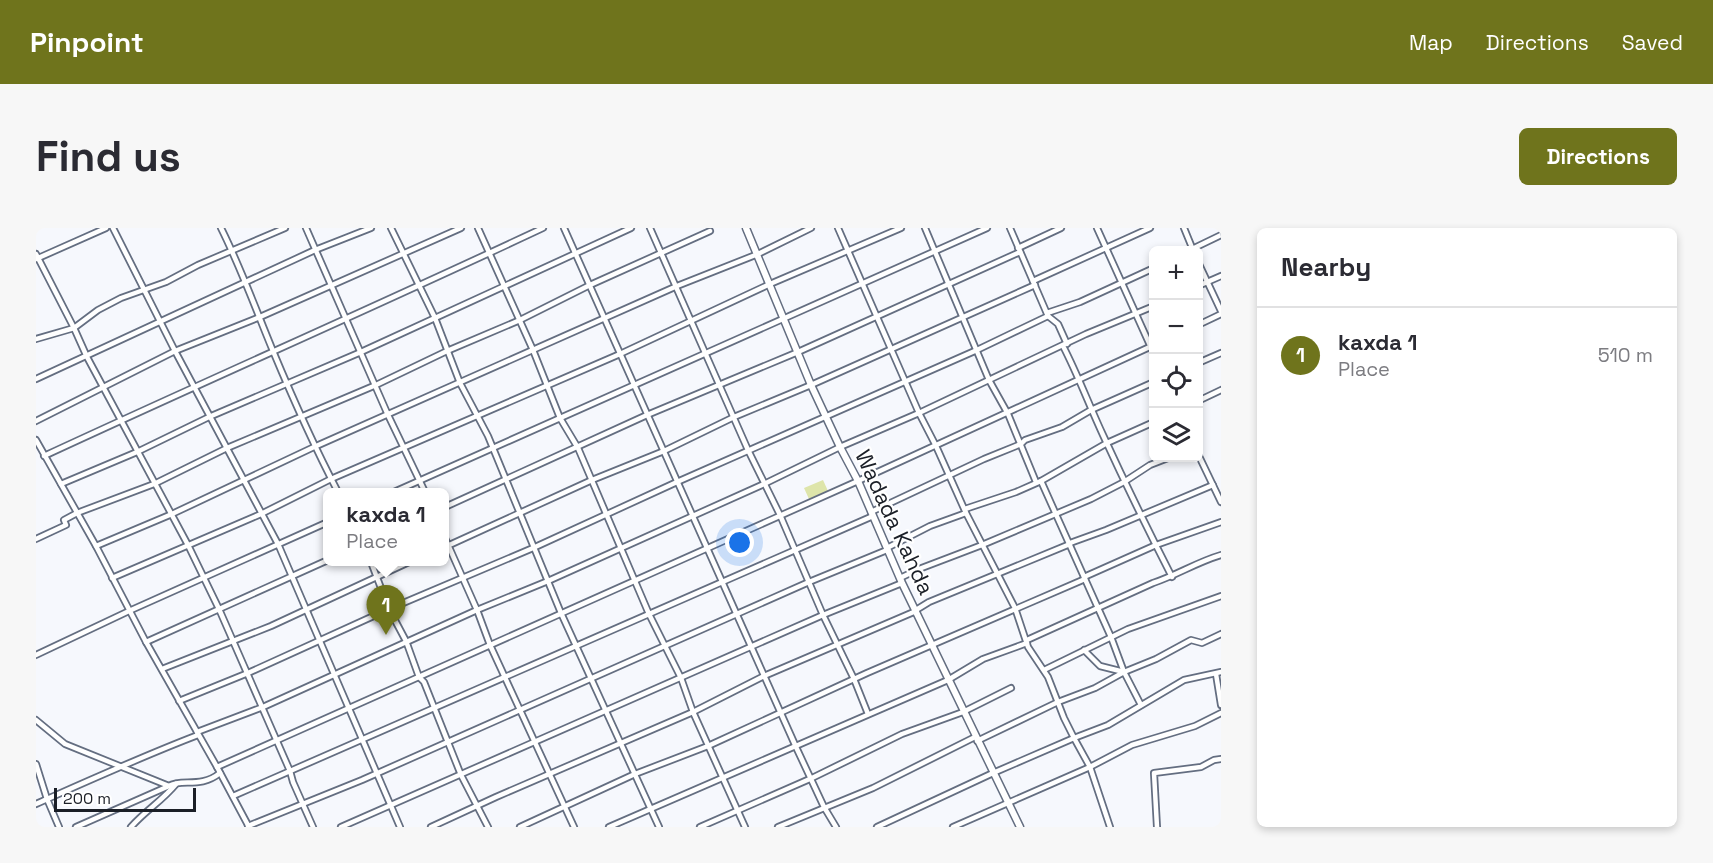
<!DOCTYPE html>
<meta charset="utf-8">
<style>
body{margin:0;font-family:"Space Grotesk",sans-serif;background:#f7f7f7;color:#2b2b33}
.controls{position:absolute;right:18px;top:18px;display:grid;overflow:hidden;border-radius:9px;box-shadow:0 3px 9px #0003}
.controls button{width:54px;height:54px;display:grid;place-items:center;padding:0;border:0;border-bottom:2px solid #e1e1e2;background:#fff;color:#2b2b33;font:30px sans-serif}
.scale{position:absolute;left:18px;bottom:15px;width:142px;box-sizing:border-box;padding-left:6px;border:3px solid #1b1f27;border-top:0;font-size:16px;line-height:21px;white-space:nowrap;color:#1b1f27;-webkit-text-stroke:4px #fff;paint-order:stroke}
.you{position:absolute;left:704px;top:315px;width:21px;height:21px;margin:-15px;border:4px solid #fff;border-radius:50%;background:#1a73e8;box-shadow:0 0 0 9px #1a73e833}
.badge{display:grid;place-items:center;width:39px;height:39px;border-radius:50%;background:#6f741c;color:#fff;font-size:20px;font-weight:700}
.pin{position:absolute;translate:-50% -50px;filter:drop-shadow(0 2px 3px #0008)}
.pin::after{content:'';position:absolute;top:32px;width:21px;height:18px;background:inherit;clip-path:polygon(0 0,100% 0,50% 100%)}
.popup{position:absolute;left:287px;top:260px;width:126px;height:78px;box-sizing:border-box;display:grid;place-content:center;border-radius:9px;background:#fff;filter:drop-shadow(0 2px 4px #0005);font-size:20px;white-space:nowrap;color:#7c7c81}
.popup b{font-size:22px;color:#2b2b33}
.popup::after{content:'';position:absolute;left:50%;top:100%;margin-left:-12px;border:12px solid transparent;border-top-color:#fff}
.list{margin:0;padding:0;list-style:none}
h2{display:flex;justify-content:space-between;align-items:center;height:78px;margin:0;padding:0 24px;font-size:26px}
h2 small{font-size:20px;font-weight:400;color:#7c7c81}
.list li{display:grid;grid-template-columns:39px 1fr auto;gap:18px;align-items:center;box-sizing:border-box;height:96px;padding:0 24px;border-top:2px solid #e1e1e2}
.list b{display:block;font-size:22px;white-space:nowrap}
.list p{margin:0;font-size:20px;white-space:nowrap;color:#7c7c81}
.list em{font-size:20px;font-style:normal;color:#7c7c81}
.icon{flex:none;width:33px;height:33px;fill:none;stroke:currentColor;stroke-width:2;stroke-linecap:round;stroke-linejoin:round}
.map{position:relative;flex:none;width:1185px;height:599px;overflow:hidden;border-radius:9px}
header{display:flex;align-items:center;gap:36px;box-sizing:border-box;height:84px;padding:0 30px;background:#6f741c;color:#fff}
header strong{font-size:28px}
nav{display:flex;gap:33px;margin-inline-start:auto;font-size:21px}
.intro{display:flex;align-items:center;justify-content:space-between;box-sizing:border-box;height:144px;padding:0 36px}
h1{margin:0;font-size:42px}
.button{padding:15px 27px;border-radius:9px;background:#6f741c;color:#fff;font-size:21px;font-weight:700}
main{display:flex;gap:36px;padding:0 36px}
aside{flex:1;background:#fff;border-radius:9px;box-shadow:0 3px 9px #0003}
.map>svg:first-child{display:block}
.green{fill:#dee5aa}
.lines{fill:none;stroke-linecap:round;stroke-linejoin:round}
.minor-casing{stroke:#646e81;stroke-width:8}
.secondary-casing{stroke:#646e81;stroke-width:9}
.minor{stroke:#fff;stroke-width:4.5}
.secondary{stroke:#fff;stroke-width:6}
.labels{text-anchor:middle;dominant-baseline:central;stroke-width:4.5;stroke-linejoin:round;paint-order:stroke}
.street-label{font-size:22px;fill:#1b1f27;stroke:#fff}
</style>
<header>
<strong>Pinpoint</strong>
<nav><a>Map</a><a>Directions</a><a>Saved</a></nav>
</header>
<div class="intro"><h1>Find us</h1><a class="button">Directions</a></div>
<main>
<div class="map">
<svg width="1185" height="599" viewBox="0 0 1185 599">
<rect width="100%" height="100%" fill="#f6f8fd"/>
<polygon class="green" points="787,252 792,263 773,271 768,260"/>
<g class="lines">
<g class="minor-casing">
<g id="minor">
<polyline points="77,0 139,123 242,316 364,599"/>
<path d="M185 0C205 40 220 82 237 123 257 171 278 218 302 264"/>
<polyline points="270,0 352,187 389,264"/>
<polyline points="355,0 399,90 424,155 452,208 525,385 623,599"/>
<polyline points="442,0 497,122 524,190 542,220 613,386 645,450 657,484 709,599"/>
<polyline points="528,0 760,519 788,579 800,599"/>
<polyline points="614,0 712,222 744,287 787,387 818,451 832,486"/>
<polyline points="802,0 883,185 900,218 930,285 979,380 992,419 1012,449 1028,490 1038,510 957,545 841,599"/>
<polyline points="889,0 953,152 972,186 1000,254"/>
<polyline points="974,0 1012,88 1022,96 1031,116"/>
<polyline points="1061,0 1118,126"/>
<polyline points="1148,0 1157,22"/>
<polyline points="982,20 1025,0"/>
<polyline points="1154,22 1185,7"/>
<polyline points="0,26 38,100 51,129 152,317 183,381 254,543 257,554 277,599"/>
<polyline points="0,31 70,0"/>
<polyline points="1162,34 1185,83"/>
<polyline points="997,53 1114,0"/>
<polyline points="1162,58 1185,48"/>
<polyline points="1011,85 1044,74 1118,40"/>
<polyline points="1162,97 1185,86"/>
<polyline points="0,111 38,100 62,82 85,70 130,54 162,37 249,0"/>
<path d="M1027 118C1042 147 1053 177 1067 207 1089 255 1112 302 1136 349"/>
<polyline points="1162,135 1185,125"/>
<polyline points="0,151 279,22 335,0"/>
<polyline points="1162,173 1185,162"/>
<polyline points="0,193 139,123 224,89 425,0"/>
<polyline points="0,212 60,318 110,414 181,539 213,599"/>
<polyline points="1162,226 1185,274"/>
<path d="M8 228C174 151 341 78 507 0"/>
<polyline points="1005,253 1075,409 1088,444"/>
<polyline points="25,256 101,224 173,189 325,124 595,0"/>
<polyline points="358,264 951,0"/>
<polyline points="409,279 611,187 762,124 984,24"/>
<polyline points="929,281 980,264 1005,253 1071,215 1118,194"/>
<polyline points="835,284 948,231 985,216 989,212 1026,199 1055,182 1118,154"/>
<polyline points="409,310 441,382 454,417 538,599"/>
<polyline points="0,311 30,297 28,292 41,285 118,256 191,220 340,157 411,123 484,92 554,57 674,3"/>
<polyline points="1034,315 1070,302 1177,257"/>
<polyline points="60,318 136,286 278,219 641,58 722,26 775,0"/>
<polyline points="409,319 556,252 628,223 698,189 775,157 999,57"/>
<polyline points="851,320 894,298 930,285"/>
<polyline points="335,334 353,381 370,413 383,449 388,454 425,547 452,599"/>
<polyline points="1048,349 1120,317 1185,294"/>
<polyline points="76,350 225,286 295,251 584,126 734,56 865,0"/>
<polyline points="864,350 883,341 946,317 1055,271 1088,254 1114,237 1132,230"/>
<polyline points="880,382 893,374 1034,316"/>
<path d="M991 412 1117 355C1141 347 1161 334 1185 327"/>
<polyline points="110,414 292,332"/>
<polyline points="1048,422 1064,438 1088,444 1105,477"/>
<polyline points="0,427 93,383 292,294"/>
<polyline points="126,441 235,398 373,334"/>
<polyline points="1008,442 1092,401 1185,368"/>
<polyline points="1180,446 1185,477"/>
<polyline points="143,473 212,445 353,381 497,320 641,254 941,122 1012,88"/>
<path d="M0 492 29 516 133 558C146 550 164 561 184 545"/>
<polyline points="161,504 227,479 441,382 512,353 728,256 804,219 883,185 1050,106 1118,78"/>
<polyline points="941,513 1022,474 1059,460 1088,444 1120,431 1155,412 1166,415 1185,406"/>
<polyline points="0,536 11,571 23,599"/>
<polyline points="181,539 822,253 1118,117"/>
<polyline points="197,568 837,288"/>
<path d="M0 576C54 552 107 528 162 507"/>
<polyline points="212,598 326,552 773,354 851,322"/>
<polyline points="40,599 133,558"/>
<path d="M95 599C110 582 126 573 140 556"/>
<polyline points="305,599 787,387 866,355"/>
<polyline points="395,599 460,569 657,484 728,448 880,383"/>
<polyline points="484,599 599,546 672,518 831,445 1049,351"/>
<polyline points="573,599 912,452 947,431 991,415"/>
<polyline points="664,599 776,550 866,506 927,484 975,460"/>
<polyline points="742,599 837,560 939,509"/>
<polyline points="917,599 1054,539 1096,517 1159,498 1185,485"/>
<polyline points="1074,599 1054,539 1038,510 1072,497 1148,452 1185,444"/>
<polyline points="1121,599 1118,545 1165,539 1178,532 1185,531"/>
</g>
</g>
<g class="secondary-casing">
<polyline id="secondary" points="710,0 775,157 804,219 822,253 866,355 984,599"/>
</g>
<use href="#minor" class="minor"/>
<use href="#secondary" class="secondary"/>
</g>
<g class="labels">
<g class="street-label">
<text transform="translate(859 294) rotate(65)">Wadada Kahda</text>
</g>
</g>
</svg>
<div class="controls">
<button>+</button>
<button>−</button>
<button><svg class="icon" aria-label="locate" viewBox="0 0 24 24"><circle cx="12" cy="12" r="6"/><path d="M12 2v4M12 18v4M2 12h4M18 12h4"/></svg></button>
<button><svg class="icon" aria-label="layers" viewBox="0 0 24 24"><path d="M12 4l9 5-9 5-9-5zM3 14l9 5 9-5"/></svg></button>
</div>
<div class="scale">200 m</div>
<div class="you"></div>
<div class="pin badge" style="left:350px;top:407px">1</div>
<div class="popup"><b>kaxda 1</b>Place</div>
</div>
<aside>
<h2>Nearby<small></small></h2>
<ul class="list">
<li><span class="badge">1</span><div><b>kaxda 1</b><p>Place</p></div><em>510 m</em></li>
</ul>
</aside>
</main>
